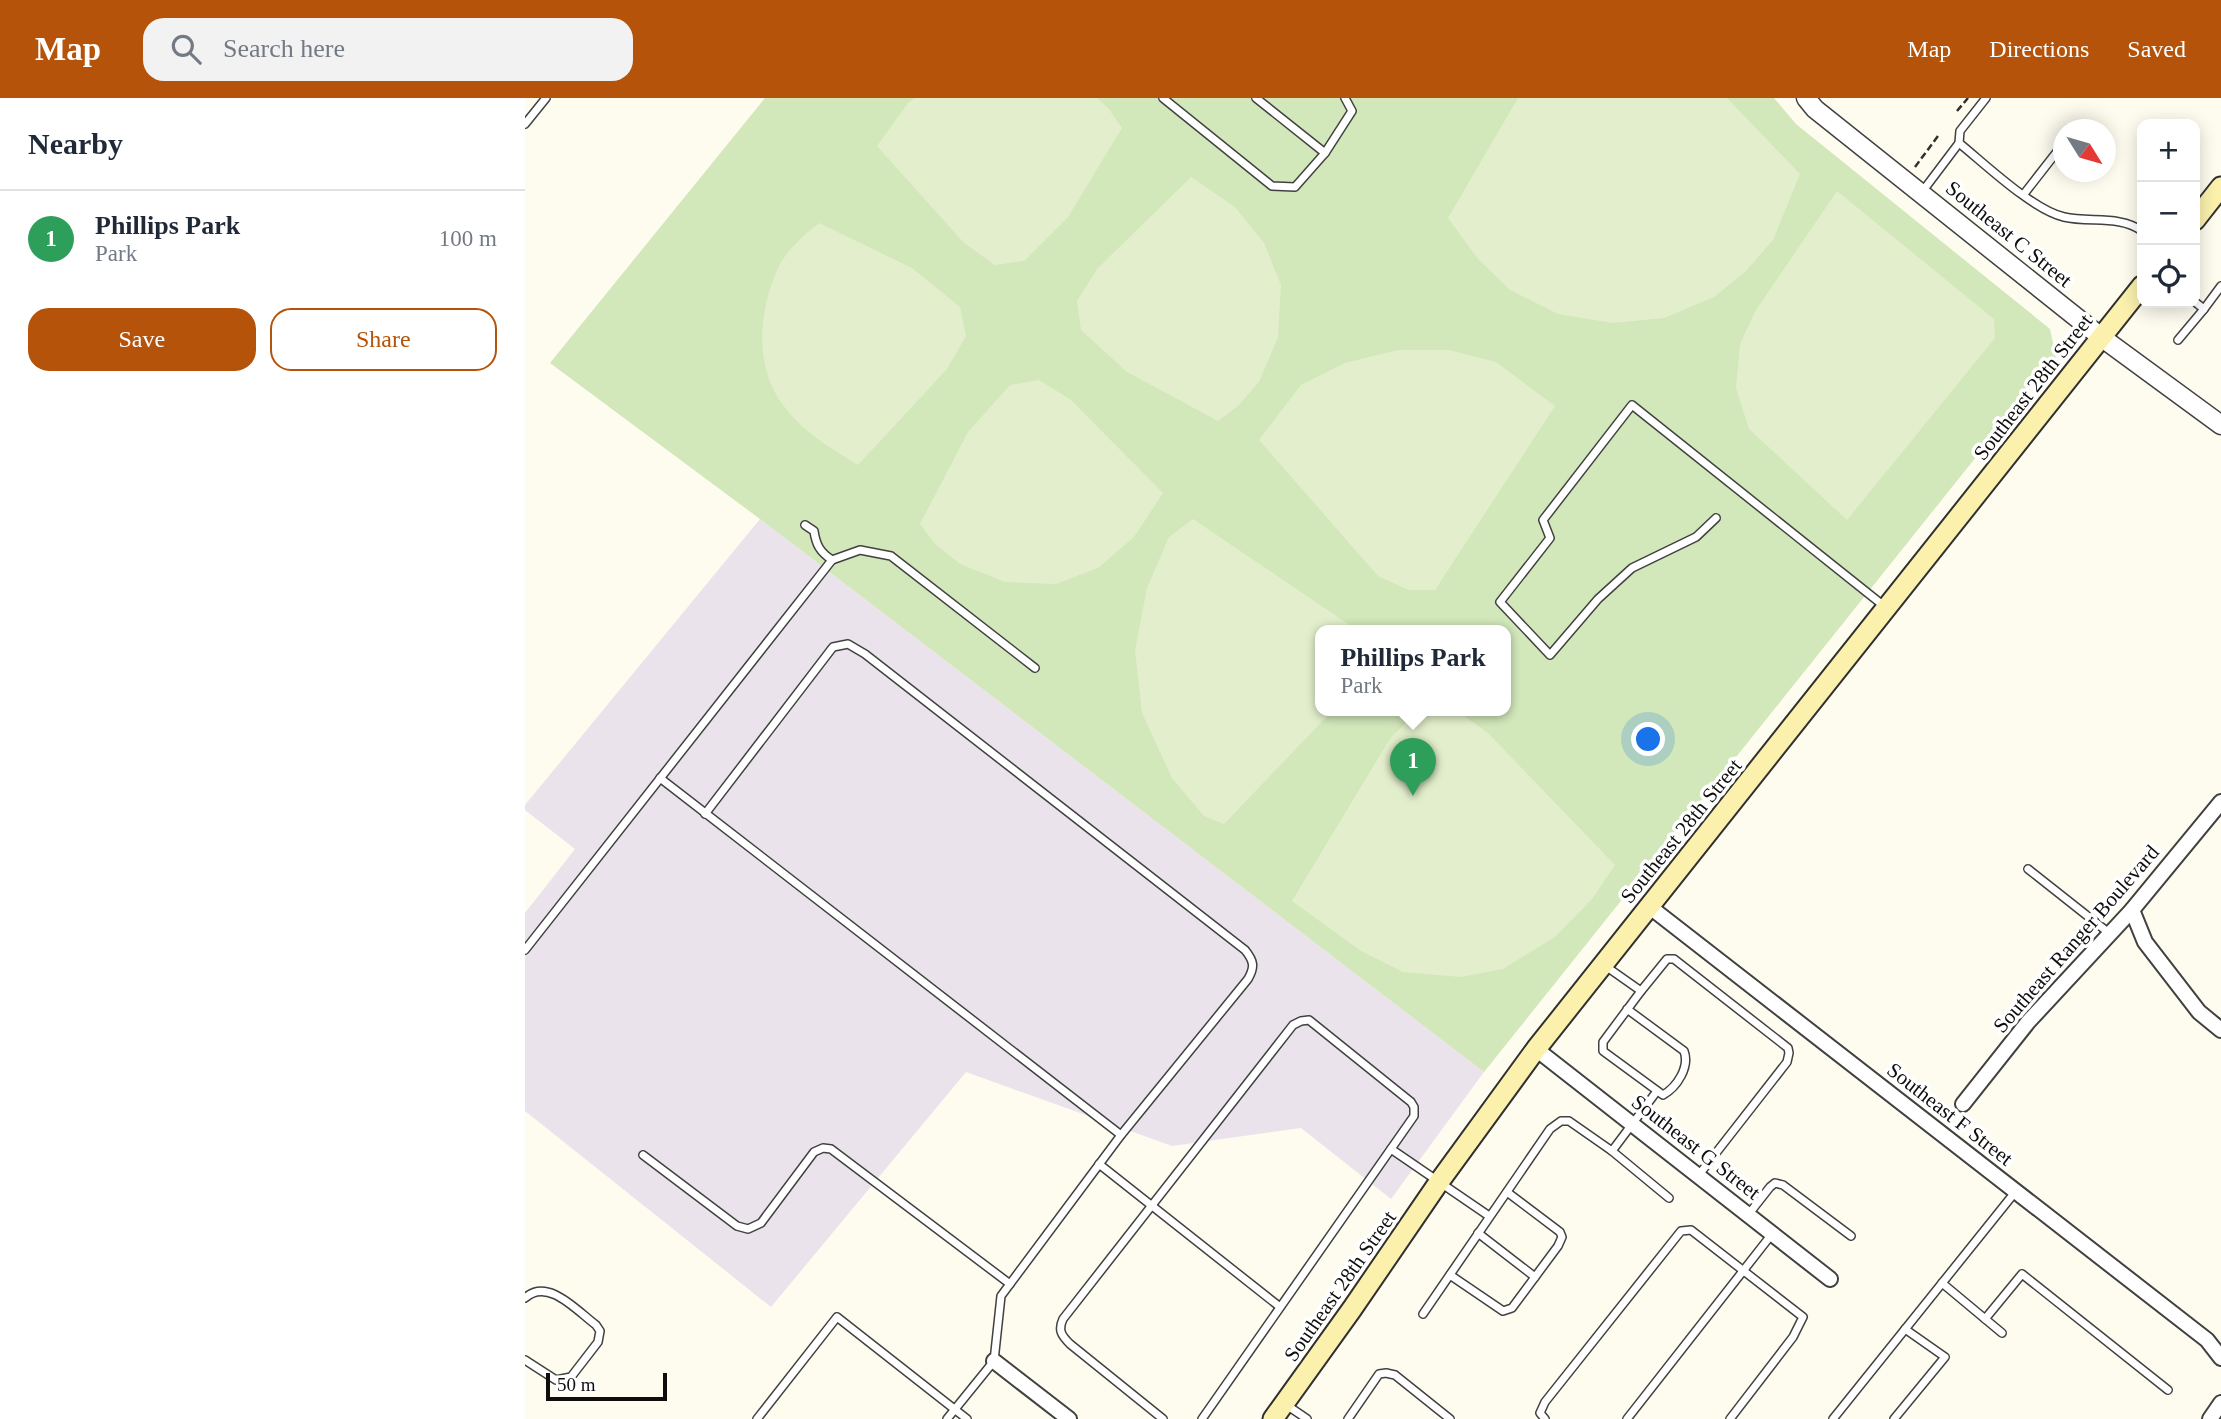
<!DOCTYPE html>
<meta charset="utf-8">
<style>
body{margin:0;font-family:"Times New Roman",serif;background:#f2f2f3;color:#1f2937}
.controls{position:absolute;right:21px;top:21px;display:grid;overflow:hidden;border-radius:14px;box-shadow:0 4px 18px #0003}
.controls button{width:63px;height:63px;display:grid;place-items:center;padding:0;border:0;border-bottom:2px solid #e0e1e3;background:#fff;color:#1f2937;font:35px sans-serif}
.compass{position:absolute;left:1528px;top:21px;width:63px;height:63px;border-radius:50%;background:#fff;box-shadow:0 4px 18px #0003;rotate:127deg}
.scale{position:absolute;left:21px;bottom:18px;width:121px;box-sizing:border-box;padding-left:7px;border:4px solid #0e0e0e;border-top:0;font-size:19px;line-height:24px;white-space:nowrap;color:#0e0e0e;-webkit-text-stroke:5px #fff;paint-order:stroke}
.you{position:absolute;left:1124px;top:642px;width:24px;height:24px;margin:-18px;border:5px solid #fff;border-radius:50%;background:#1a73e8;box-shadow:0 0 0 10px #1a73e833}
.badge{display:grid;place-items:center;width:46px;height:46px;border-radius:50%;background:#b45309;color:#fff;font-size:23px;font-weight:700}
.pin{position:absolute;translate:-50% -58px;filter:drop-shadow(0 2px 4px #0008)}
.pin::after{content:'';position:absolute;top:37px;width:24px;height:21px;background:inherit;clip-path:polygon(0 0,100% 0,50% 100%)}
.popup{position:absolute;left:790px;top:527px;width:196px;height:91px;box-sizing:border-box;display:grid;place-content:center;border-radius:14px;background:#fff;filter:drop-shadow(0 2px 5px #0005);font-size:23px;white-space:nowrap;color:#747a83}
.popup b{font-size:26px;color:#1f2937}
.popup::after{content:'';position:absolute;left:50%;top:100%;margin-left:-14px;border:14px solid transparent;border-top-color:#fff}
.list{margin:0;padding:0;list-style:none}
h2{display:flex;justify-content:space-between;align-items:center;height:91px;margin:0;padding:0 28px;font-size:30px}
h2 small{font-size:23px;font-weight:400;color:#747a83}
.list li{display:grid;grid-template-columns:46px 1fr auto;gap:21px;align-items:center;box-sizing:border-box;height:98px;padding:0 28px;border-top:2px solid #e0e1e3}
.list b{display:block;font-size:26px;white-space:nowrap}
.list p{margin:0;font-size:23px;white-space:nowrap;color:#747a83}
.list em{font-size:23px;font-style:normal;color:#747a83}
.actions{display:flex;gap:14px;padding:21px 28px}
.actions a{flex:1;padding:16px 0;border:2px solid #b45309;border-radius:21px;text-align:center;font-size:24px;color:#b45309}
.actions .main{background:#b45309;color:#fff}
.icon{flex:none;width:38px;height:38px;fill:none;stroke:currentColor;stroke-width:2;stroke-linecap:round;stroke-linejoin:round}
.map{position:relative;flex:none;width:1696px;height:1321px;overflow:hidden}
header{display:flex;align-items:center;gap:42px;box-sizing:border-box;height:98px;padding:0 35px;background:#b45309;color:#fff}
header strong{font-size:33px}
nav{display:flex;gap:38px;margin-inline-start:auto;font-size:24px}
.search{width:490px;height:63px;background:#f2f2f3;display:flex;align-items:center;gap:18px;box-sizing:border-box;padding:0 24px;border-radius:21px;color:#747a83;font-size:26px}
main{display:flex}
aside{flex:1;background:#fff}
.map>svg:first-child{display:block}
.industrial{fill:#ebe3ec}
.green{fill:#d2e7ba;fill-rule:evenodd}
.pitch{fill:#e3efcc}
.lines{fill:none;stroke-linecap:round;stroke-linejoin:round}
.service-casing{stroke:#414141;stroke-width:10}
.minor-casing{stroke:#414141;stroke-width:18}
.tertiary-casing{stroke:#414141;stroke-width:21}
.secondary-casing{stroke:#303030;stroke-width:23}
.path{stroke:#303030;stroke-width:2.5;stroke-dasharray:7 3.5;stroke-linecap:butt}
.service{stroke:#fff;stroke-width:7}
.minor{stroke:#fff;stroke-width:14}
.tertiary{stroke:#fff;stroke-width:18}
.secondary{stroke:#fbf1ad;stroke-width:19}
.labels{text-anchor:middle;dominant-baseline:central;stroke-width:7;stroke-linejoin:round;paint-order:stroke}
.street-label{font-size:21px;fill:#0e0e0e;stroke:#fff}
</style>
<header>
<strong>Map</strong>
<div class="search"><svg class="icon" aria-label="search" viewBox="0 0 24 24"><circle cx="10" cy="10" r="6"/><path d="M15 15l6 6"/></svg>Search here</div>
<nav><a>Map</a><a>Directions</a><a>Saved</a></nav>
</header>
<main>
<aside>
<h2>Nearby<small></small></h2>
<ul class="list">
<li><span class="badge" style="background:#2e9e5b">1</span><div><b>Phillips Park</b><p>Park</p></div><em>100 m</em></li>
</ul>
<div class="actions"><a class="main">Save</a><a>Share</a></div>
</aside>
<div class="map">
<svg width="1696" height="1321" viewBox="0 0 1696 1321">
<rect width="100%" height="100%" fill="#fefbef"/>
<polygon class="industrial" points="235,421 959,974 866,1101 776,1030 647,1048 441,974 246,1209 0,1013 0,815 50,751 0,712 0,707"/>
<path class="green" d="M240 0H1249L1271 26 1525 231 1531 259 959 974 235 421 25 265ZM795 532H981V612H795Z"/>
<g class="pitch">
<polygon points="390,0 572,0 583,10 597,30 543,119 499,163 470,167 439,145 352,48 383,5"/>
<polygon points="993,0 1202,0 1275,76 1248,142 1220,174 1189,199 1139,220 1088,225 1033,216 985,192 953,161 923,120"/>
<polygon points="666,79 710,109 739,145 756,187 753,239 734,284 713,308 693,323 602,274 556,232 552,203 572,171"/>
<polygon points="1312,93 1469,221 1470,240 1322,422 1224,331 1211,290 1215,246 1231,212"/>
<path d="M294 125 387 170 435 209 441 238 422 271 333 367C304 349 279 335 258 307 228 268 234 210 254 168 263 151 279 137 294 125Z"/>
<polygon points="873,252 924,252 971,264 1030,308 910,492 884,492 853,478 734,342 776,287 820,265"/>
<polygon points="514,282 546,302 638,395 609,439 573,470 531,486 480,484 435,466 410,446 395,426 443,334 485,287"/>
<polygon points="668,421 832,532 795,532 795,612 808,612 699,726 679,718 647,680 617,615 610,552 622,490 644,439"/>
<polygon points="895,612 931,612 963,635 1090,767 1067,801 1030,839 978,871 936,879 878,874 836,853 767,803 866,639"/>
</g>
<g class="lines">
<g class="service-casing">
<g id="service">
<polyline points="638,0 747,88 770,89 800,55 827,13 820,0"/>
<polyline points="731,0 800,55"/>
<polyline points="0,26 21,0"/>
<path d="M1434 45C1460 66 1508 112 1539 119 1565 125 1595 117 1617 133"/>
<polyline points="1397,94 1434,45 1435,33 1461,0"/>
<polyline points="1499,96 1538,46"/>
<polyline points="1670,204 1679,211 1696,188"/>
<polyline points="1653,242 1679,211"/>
<polyline points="1191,420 1171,439 1107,470 1073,501 1025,557 975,504 1025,440 1018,422 1107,307 1359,508"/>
<path d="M280 427 289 433C291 447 295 454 307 462"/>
<polyline points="135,680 596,1037 476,1198 469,1263 422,1321"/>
<path d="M180 716 308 549 323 546 340 556 720 852C729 863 730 869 723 881L596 1037"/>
<polyline points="1503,771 1584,835"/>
<polyline points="0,852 307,462 335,452 366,458 510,570"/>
<polyline points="1079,867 1116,893 1142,861 1149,861 1263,950 1264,955 1262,964 1173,1078"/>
<path d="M1102 911 1159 953C1165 969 1152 989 1138 997L1078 953V944L1116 893"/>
<polyline points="1132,993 1087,1053 1144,1100"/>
<polyline points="866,1051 964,1118"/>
<polyline points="118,1057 212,1128 223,1131 236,1125 289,1054 298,1050 306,1051 485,1186"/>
<polyline points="574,1066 755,1209"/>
<polyline points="1223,1117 1245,1089 1250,1085 1258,1087 1326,1138"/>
<polyline points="953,1135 1010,1179"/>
<polyline points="925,1177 978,1213 987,1210 1033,1148 1037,1139 1035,1134 982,1094"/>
<polyline points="1417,1185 1477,1235"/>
<path d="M0 1200C23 1179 52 1213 71 1227L75 1233 73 1244 46 1279 31 1282 0 1262"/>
<polyline points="898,1216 1025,1031 1036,1023 1044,1023 1087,1053"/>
<polyline points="1460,1221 1497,1176 1643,1292"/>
<polyline points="760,1306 782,1321"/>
<polyline points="232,1321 312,1219 442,1321"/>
<path d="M638 1321 545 1246C536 1237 533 1232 538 1221L768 927 776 923 784 922 886 1004 889 1009V1018L677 1321"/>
<polyline points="823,1321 854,1276 861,1275 870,1277 925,1321"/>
<polyline points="1020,1321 1015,1315 1020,1304 1156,1133 1166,1132 1278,1219 1268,1239 1205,1321"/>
<polyline points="1102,1321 1247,1136"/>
<polyline points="1308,1321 1491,1093"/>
<polyline points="1369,1321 1420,1259 1380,1231"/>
</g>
</g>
<g class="minor-casing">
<g id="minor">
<polyline points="1125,809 1682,1242 1696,1260"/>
<polyline points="1607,812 1620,844 1674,914 1696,932"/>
<polyline points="1011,951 1305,1181"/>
<polyline points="1438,1006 1503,924 1607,812 1696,704"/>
<polyline points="469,1263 544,1321"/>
<polyline points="1685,1321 1696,1305"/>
</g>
</g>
<g class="tertiary-casing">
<polyline id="tertiary" points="1281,0 1290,11 1576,239 1696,327"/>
</g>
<g class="secondary-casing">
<g id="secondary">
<polyline points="1670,122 1696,89"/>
<polyline points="748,1321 827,1211 914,1084 1011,951 1617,188"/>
</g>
</g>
<g class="path">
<polyline points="1432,13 1443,0"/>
<polyline points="1390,69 1413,38"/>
</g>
<use href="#service" class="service"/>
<use href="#minor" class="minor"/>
<use href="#tertiary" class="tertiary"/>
<use href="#secondary" class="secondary"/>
</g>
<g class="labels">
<g class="street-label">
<text transform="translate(1484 136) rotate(39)">Southeast C Street</text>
<text transform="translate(1508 289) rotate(-52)">Southeast 28th Street</text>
<text transform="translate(1156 733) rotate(-51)">Southeast 28th Street</text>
<text transform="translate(1551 841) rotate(-49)">Southeast Ranger Boulevard</text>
<text transform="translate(1425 1016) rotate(38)">Southeast F Street</text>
<text transform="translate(1171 1049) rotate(38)">Southeast G Street</text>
<text transform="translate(815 1188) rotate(-55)">Southeast 28th Street</text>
</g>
</g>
</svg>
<div class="controls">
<button>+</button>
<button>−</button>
<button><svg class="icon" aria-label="locate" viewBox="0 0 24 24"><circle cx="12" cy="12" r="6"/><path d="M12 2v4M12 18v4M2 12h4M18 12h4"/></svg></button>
</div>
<svg class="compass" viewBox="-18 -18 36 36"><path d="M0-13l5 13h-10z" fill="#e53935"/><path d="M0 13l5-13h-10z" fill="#747a83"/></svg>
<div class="scale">50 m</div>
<div class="you"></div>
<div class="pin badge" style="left:888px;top:698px;background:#2e9e5b">1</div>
<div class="popup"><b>Phillips Park</b>Park</div>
</div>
</main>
